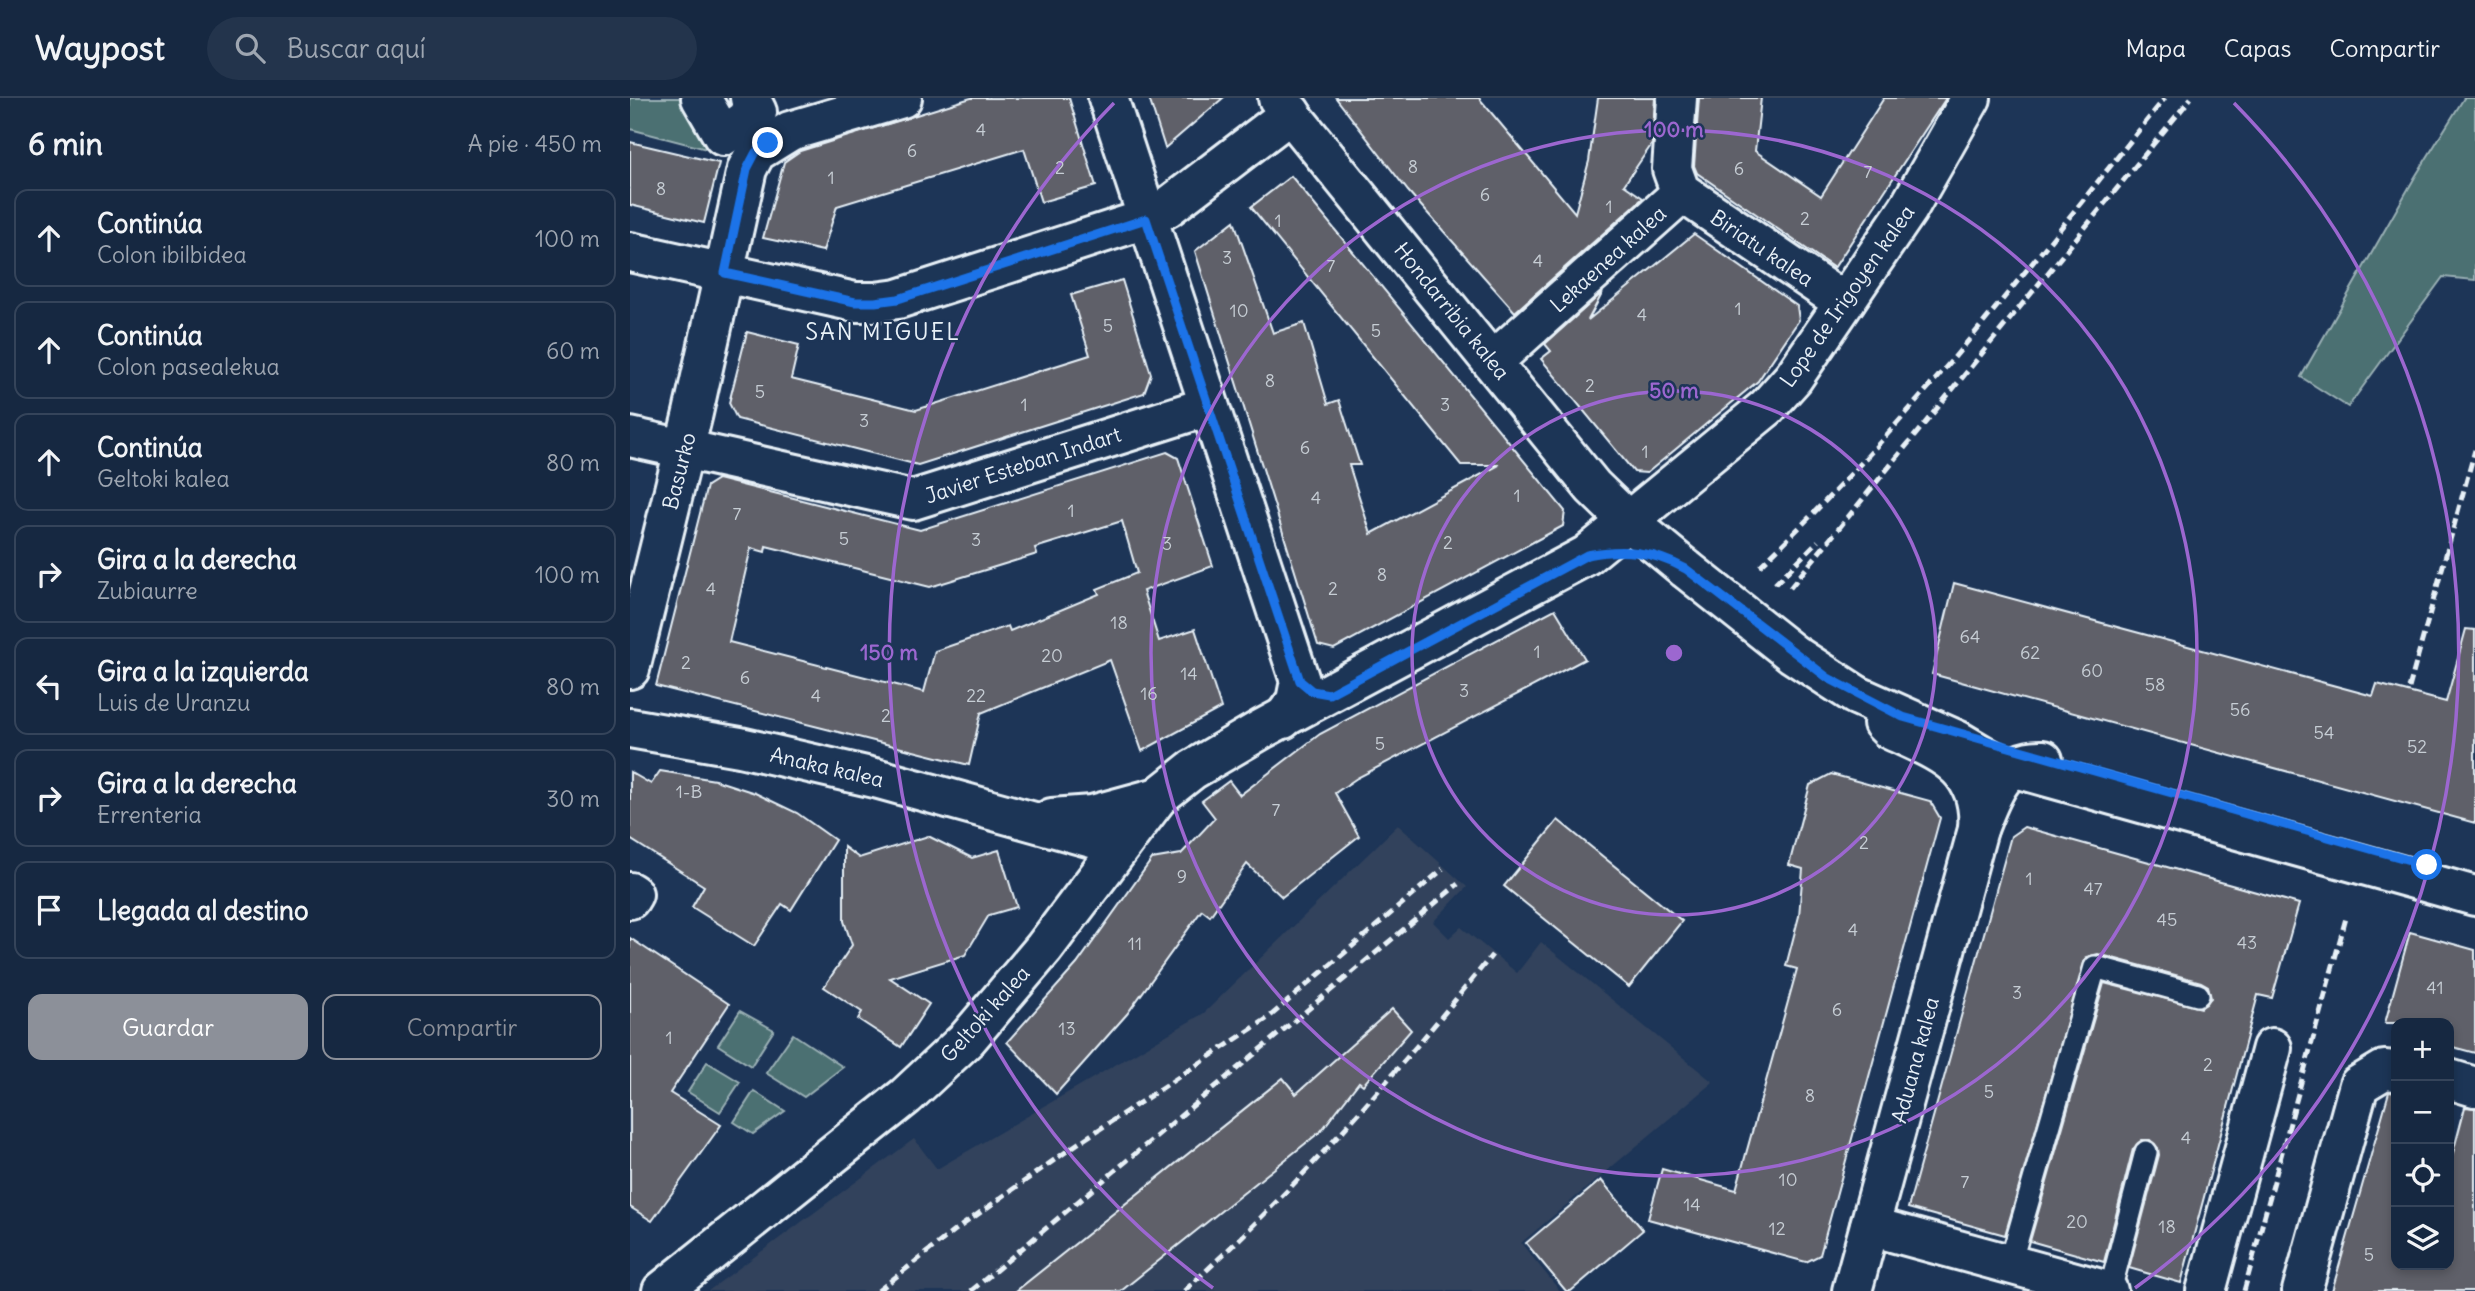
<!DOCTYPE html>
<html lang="es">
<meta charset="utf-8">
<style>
body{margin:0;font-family:Delius,sans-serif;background:#23344c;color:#f1f3f6}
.controls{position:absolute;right:21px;bottom:21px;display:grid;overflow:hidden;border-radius:14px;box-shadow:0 4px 10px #0003}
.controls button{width:63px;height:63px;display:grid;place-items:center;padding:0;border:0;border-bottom:2px solid #35445a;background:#162841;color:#f1f3f6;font:35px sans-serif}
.stop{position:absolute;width:21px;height:21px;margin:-16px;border:5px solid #1a73e8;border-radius:50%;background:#fff}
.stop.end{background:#1a73e8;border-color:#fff;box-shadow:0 2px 7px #0008}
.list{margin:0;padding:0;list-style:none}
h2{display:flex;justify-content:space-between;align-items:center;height:91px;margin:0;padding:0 28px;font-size:30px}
h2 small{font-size:23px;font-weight:400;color:#9ea6b1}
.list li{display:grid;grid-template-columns:46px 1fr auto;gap:21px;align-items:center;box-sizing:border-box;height:98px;margin:0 14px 14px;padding:0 14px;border:2px solid #35445a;border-radius:14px}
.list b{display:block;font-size:26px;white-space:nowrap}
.list p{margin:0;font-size:23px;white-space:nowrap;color:#9ea6b1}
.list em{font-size:23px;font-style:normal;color:#9ea6b1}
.actions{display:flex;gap:14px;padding:21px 28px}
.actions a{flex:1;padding:16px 0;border:2px solid #8c9099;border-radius:14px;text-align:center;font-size:24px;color:#8c9099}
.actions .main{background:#8c9099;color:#fff}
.icon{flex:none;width:38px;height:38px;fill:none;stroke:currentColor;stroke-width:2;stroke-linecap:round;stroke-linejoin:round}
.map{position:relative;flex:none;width:1845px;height:1193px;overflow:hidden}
header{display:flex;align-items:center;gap:42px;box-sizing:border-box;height:98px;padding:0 35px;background:#162841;border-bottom:2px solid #35445a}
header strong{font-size:33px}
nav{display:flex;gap:38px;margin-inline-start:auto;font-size:24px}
.search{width:490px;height:63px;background:#23344c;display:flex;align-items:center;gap:18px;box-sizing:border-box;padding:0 24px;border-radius:38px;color:#9ea6b1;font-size:26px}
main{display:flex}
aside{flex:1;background:#162841}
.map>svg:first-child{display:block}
.built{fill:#31425c}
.green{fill:#4c7072;stroke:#9ab0b5;stroke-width:2}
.building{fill:#5f6069;stroke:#e8f1f8;stroke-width:2;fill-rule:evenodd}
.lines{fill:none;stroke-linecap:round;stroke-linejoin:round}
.lane-casing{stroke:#e8f1f8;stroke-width:26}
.street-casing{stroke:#e8f1f8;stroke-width:44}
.secondary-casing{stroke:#e8f1f8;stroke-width:44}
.lane{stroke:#1d3557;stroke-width:21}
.street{stroke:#1d3557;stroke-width:38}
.secondary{stroke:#1d3557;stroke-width:38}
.rail{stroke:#e8f1f8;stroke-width:5;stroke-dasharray:10 5;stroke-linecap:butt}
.secondary-bridge-casing{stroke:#e8f1f8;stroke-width:44;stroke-linecap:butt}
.secondary-bridge{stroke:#1d3557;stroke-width:38}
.route{stroke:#1a73e8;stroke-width:9}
.ring{fill:none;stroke:#9c67d0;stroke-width:3.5}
.labels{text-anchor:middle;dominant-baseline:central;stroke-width:5;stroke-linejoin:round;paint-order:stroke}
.number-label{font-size:18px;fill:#c6cdd4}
.street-label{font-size:21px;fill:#e8f1f8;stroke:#1d3557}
.neighbourhood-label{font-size:23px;letter-spacing:2px;fill:#e8f1f8;stroke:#1d3557}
.centre{fill:#9c67d0;stroke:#1d3557;stroke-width:3.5}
.ring-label{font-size:21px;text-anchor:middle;font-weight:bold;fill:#9c67d0;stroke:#1d3557;stroke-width:5;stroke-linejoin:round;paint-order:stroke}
</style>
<header>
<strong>Waypost</strong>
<div class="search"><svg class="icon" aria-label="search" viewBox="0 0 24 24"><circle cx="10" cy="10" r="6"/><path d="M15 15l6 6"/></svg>Buscar aquí</div>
<nav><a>Mapa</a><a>Capas</a><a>Compartir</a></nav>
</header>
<main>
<aside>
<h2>6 min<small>A pie · 450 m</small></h2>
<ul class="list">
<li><svg class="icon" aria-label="ahead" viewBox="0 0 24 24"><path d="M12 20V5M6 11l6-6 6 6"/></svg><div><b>Continúa</b><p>Colon ibilbidea</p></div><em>100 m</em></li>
<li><svg class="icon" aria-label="ahead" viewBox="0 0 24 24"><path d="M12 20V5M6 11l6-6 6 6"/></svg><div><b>Continúa</b><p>Colon pasealekua</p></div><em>60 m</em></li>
<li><svg class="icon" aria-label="ahead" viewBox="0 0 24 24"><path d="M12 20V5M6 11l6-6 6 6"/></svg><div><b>Continúa</b><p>Geltoki kalea</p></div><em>80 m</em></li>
<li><svg class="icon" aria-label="right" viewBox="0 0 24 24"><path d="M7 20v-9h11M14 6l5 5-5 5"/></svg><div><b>Gira a la derecha</b><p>Zubiaurre</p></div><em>100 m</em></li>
<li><svg class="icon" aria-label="left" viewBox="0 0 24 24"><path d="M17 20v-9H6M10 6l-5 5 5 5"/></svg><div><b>Gira a la izquierda</b><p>Luis de Uranzu</p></div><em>80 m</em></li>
<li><svg class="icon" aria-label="right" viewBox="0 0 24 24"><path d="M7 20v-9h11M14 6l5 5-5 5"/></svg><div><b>Gira a la derecha</b><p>Errenteria</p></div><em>30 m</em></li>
<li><svg class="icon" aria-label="arrive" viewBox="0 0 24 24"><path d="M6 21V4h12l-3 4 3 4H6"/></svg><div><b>Llegada al destino</b></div></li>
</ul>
<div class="actions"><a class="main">Guardar</a><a>Compartir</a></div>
</aside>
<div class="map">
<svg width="1845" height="1193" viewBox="0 0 1845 1193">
<rect width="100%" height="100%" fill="#1d3557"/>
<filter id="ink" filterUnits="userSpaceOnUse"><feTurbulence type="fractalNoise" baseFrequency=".0143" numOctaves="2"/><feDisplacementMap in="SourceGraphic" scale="14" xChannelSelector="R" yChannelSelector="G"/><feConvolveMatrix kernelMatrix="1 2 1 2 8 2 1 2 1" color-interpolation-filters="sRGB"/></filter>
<g filter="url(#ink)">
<polygon class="built" points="768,727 837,789 803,824 819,840 831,829 887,875 911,844 1083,984 891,1145 930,1193 78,1193 284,1041 307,1071 574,915"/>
<g class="green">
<polygon points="0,0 71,0 93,38 80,52 0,31"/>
<polygon points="1834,0 1845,0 1845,182 1813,179 1718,309 1671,279 1785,79"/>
<polygon points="110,913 144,932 121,968 88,947"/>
<polygon points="163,936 213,969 174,999 136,975"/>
<polygon points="77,964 110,984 90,1014 58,994"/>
<polygon points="124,993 155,1013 123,1036 104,1024"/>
</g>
<g class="building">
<polygon points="341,0 439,0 466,88 411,104 394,51 207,108 193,153 133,140 154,64 170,53"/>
<polygon points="519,0 593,0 535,50"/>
<polygon points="706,0 849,0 945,115 959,63 968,0 1025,0 1022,46 994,87 1013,100 885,214 778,93"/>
<polygon points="1069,0 1131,0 1125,53 1191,98 1254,0 1316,0 1204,170 1067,75 1064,68"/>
<polygon points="0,44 89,65 74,125 0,107"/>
<polygon points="661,78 935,413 933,428 704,551 688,547 565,153 604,123 643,235 674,225 698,306 709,302 730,367 719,367 741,436 869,367 831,367 621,109"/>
<polygon points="1064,136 1167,208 1169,222 1128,283 1017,375 1004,374 911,261 921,253 915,246 973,194 958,222"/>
<polygon points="492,182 521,276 514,295 329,354 288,367 107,321 99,305 117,234 169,247 161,281 286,312 460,257 441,197"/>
<path d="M537 354 548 360 583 468 513 493 529 543 565 531 591 610 512 653 480 562 351 615 339 667 26 588 77 388 88 381 290 432ZM492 423 507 475 467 491 469 496 380 533 378 528 305 553 294 594 99 544 121 450 135 454 136 448 300 489 407 456 405 450Z"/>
<polygon points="1324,485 1743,598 1747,586 1816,604 1836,531 1845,532 1845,725 1302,576"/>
<polygon points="925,511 955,561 727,680 705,695 729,738 652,799 617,766 580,818 572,812 497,916 426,996 377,944 447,866 522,761 551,756 585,720 572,703 599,683 610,697 690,636"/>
<polygon points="30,673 85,682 125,695 167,715 205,742 161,812 152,806 124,848 62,809 74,788 0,741 0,674 21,686"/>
<polygon points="1201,676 1300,703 1310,720 1190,1157 1176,1164 1018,1121 1032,1071 1106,1092 1167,871 1156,868 1169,818 1173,771 1159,767 1180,687"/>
<polygon points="928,722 1052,823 999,889 874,788"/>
<polygon points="1394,729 1669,806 1642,900 1628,897 1551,1185 1499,1170 1529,1057 1528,1050 1520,1042 1512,1042 1503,1051 1474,1164 1400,1143 1474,885 1571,910 1581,900 1578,888 1571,884 1468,856 1456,859 1375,1137 1278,1110 1381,738"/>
<polygon points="298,738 342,760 369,752 387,809 359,817 335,857 260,880 299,906 271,949 228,921 232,914 194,889 222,847 214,823 214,749 229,760"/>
<polygon points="1780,834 1845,852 1845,955 1819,948 1819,925 1755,925"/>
<polygon points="0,840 99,906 40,995 91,1027 22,1123 0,1109"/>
<polygon points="762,911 781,932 733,987 729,984 691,1033 491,1193 386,1193 653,980 666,996"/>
<polygon points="1759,994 1766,995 1766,1167 1819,1167 1819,1070 1835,1009 1845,1010 1845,1193 1702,1193"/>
<polygon points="971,1082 1013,1132 941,1193 936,1193 896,1145"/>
</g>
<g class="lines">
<g class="lane-casing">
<g id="lane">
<polyline points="1380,1166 1465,869 1568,897"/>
<polyline points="1480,1193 1516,1054"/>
</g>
</g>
<g class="street-casing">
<g id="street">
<polyline points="71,0 93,38 127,14 120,0"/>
<polyline points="1047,0 1042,71 1050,93 1203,197 1216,202"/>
<polyline points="0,154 225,204 245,204 268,201 516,121 538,109 661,15"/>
<polyline points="862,261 870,257 1046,100 1050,93"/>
<polyline points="0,339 283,402 579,308"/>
<polyline points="0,571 63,315 117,71 126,54 160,33 272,0"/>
<path d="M1253 625 1259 631C1307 654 1353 667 1348 731"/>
<polyline points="0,794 3,796 0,801"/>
<polyline points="1819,981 1845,989"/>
<polyline points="1240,1128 1478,1193"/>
<path d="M1222 1193 1348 731C1361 699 1372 660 1413 662"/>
<polyline points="1576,1193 1642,950"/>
<polyline points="1672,1193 1729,987 1754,972 1766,973"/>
</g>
</g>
<g class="secondary-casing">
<g id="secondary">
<polyline points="478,0 670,583 666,603 653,621"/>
<polyline points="648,0 963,389 998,423 1056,471"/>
<polyline points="1226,597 1327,642 1364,664 1845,798"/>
<polyline points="0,630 110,649 249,681 469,742 484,742 498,736"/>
<polyline points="422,720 462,717 528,699"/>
<polyline points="32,1193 276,998 337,941 414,850 528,699 562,672 632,631 957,457 1137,309 1163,280 1278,111 1341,0"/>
</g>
</g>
<use href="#lane" class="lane"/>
<use href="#street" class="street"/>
<use href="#secondary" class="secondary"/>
<g class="rail">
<path d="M1130 468C1280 325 1405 161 1535 0"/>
<polyline points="1145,486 1188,443"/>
<polyline points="1160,490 1561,0"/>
<polyline points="1779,590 1845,352"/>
<polyline points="248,1193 324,1133 447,1046 638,920 813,771"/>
<polyline points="341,1193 828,786"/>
<path d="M554 1193C667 1091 766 975 862 857"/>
<polyline points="1614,1193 1716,820"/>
</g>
<g class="secondary-bridge-casing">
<polyline id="secondary-bridge" points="1056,471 1163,556 1226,597"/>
</g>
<use href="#secondary-bridge" class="secondary-bridge"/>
</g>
</g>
<g class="lines" filter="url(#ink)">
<path class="route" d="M138 45 126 54 117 71 95 175 225 204H245L268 201 516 121 670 583 682 593 699 596 957 457C994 450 1023 453 1056 471L1198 580 1273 619 1797 767"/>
</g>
<g class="ring">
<circle cx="1044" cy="555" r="262"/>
<circle cx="1044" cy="555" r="523"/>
<path d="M583 1190A785 785 0 0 1 484 5M1604 5A785 785 0 0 1 1505 1190"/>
</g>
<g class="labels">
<g class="number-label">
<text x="351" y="31">4</text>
<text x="282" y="52">6</text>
<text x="783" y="68">8</text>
<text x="430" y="69">2</text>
<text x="1109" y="70">6</text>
<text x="1238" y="73">7</text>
<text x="201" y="79">1</text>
<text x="31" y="90">8</text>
<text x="855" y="96">6</text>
<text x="979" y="108">1</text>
<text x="1175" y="120">2</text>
<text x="648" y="122">1</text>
<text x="597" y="159">3</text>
<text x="908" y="162">4</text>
<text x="701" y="167">7</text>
<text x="1108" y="210">1</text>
<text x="609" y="212">10</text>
<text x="1012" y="216">4</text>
<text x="478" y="227">5</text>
<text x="746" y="232">5</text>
<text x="640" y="282">8</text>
<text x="960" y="287">2</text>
<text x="130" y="293">5</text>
<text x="394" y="306">1</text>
<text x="815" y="306">3</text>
<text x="234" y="322">3</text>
<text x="675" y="349">6</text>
<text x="1015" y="353">1</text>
<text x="887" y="397">1</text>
<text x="686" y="399">4</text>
<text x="441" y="412">1</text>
<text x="107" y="415">7</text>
<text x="214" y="440">5</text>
<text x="346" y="441">3</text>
<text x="818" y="444">2</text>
<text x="537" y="445">3</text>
<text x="752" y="476">8</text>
<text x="81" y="490">4</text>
<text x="703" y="490">2</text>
<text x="489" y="524">18</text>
<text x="1340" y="538">64</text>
<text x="907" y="553">1</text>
<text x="1400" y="554">62</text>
<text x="422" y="557">20</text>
<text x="56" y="564">2</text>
<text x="1462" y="572">60</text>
<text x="559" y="575">14</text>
<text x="115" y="579">6</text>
<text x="1525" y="586">58</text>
<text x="834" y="592">3</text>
<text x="519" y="595">16</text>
<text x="186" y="597">4</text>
<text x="346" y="597">22</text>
<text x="1610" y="611">56</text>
<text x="256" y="617">2</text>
<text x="1694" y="634">54</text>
<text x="750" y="645">5</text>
<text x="1787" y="648">52</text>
<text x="59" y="693">1-B</text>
<text x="646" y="711">7</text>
<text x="1234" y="744">2</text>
<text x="552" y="778">9</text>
<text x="1399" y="780">1</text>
<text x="1463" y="790">47</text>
<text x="1537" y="821">45</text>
<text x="1223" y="831">4</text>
<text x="1617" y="844">43</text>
<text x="505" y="845">11</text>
<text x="1805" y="889">41</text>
<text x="1387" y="894">3</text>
<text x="1207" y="911">6</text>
<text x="437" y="930">13</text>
<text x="39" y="939">1</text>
<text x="1578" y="966">2</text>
<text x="1359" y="993">5</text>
<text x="1180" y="997">8</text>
<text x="1556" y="1039">4</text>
<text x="1158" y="1081">10</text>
<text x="1335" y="1083">7</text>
<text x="1062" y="1106">14</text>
<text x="1447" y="1123">20</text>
<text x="1537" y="1128">18</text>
<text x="1147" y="1130">12</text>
<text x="1739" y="1156">5</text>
</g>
<g class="street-label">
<text transform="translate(1132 150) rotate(34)">Biriatu kalea</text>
<text transform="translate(978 161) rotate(-42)">Lekaenea kalea</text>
<text transform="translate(1217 198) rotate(-55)">Lope de Irigoyen kalea</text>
<text transform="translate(822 213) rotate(51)">Hondarribia kalea</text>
<text transform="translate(393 367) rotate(-18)">Javier Esteban Indart</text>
<text transform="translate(49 373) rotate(-76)">Basurko</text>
<text transform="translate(197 669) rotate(13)">Anaka kalea</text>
<text transform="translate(355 916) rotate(-48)">Geltoki kalea</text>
<text transform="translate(1285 962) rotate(-75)">Aduana kalea</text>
</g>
<g class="neighbourhood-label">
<text x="253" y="233">SAN MIGUEL</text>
</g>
</g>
<circle cx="1044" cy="555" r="10" class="centre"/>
<g class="ring-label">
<text x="1044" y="39">100 m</text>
<text x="1044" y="300">50 m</text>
<text x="259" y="562">150 m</text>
</g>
</svg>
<div class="controls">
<button>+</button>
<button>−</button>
<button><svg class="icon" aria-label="locate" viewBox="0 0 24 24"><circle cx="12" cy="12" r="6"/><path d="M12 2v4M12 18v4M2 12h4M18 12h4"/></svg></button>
<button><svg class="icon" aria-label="layers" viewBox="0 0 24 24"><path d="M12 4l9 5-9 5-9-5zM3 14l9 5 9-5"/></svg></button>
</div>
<div class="stop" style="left:1797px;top:767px"></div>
<div class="stop end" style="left:138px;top:45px"></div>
</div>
</main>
